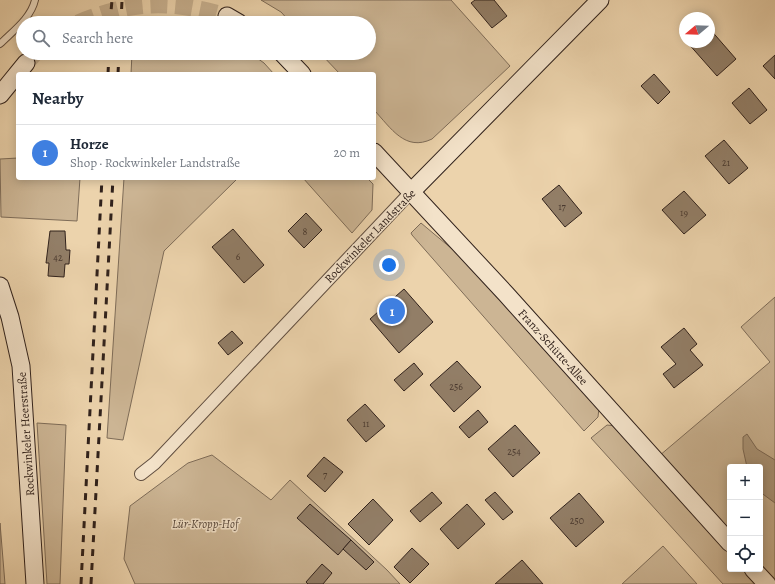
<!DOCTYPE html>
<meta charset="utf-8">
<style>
body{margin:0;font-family:Alegreya,serif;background:#f6f6f7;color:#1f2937}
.controls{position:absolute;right:12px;bottom:12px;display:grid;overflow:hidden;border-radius:4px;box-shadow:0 2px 10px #0003}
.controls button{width:36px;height:36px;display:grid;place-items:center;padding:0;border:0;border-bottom:1px solid #e0e1e3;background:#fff;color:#1f2937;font:20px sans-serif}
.compass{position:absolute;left:679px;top:12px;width:36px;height:36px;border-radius:50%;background:#fff;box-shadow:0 2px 10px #0003;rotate:251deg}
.you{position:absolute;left:389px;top:265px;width:14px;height:14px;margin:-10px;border:3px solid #fff;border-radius:50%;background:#1a73e8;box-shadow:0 0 0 6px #1a73e833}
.badge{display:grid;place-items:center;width:26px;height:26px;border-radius:50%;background:#0f766e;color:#fff;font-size:13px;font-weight:700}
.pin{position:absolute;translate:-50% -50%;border:2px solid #fff;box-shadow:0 1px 4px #0006}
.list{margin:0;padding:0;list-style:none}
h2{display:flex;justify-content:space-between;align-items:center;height:52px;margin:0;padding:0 16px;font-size:17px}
h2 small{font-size:13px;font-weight:400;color:#747a83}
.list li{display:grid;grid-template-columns:26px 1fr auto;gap:12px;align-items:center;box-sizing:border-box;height:56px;padding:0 16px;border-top:1px solid #e0e1e3}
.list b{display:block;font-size:15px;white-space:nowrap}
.list p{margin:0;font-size:13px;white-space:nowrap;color:#747a83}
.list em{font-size:13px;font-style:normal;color:#747a83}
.icon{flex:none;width:22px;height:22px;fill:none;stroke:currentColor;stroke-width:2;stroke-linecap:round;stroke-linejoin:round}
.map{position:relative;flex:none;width:775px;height:584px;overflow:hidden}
.search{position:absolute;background:#fff;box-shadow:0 2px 10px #0003;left:16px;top:16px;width:360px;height:44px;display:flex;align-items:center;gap:10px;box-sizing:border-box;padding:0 14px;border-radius:22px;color:#747a83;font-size:15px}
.panel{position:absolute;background:#fff;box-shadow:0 2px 10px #0003;left:16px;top:72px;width:360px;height:108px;border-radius:4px}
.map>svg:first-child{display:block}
.green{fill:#ccb594;stroke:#7e6c58}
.water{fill:#ac977b;stroke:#7b6855}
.building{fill:#927e67;stroke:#31221c}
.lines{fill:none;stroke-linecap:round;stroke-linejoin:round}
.secondary-tunnel{stroke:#c7b08f;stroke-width:17;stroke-dasharray:17 8;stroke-linecap:butt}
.lane-casing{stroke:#604e40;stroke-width:8}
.street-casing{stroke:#604e40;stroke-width:14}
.secondary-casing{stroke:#31221c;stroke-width:19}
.lane{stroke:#f3e2c9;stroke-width:6}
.street{stroke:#f3e2c9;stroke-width:12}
.secondary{stroke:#f3e2c9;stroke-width:17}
.rail{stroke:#31221c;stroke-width:3;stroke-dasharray:7 7;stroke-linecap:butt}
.labels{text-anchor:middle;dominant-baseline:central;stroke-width:3;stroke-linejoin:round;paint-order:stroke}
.number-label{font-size:10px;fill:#49392f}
.street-label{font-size:12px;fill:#31221c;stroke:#f3e2c9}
.park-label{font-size:12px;font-style:italic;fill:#58473a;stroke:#f3e2c9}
</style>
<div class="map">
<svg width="775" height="584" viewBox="0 0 775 584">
<rect width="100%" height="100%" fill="#ecd3ac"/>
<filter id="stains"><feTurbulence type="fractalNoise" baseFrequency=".005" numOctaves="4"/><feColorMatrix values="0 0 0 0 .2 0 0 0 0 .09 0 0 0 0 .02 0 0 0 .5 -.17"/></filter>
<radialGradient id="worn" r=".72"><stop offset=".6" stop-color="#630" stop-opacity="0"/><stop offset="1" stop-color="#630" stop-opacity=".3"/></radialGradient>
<g class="green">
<path d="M261 0H451L510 66 432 139C405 152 391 128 374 110V74H340L320 53H369V23H291L281 12Z"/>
<polygon points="132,53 250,53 264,63 274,74 131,74"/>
<polygon points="18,158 18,178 80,178 77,221 1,217 0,159"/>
<polygon points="124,178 238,178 164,251 123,440 107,438"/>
<polygon points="303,178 367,178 373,184 372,210 352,233"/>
<polygon points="421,223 470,264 599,408 598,417 584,431 412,235 411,233"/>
<polygon points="775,297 775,584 760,567 760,467 730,467 730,534 659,456 770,362 741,327"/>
<polygon points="37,423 66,425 60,584 47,584"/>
<polygon points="607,425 616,426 730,552 730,569 745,569 759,584 723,584 591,438"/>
<polygon points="212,455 271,500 290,480 387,570 400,584 135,584 124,559 130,506 188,463"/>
<polygon points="0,523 5,584 0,584"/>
<polygon points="663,546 697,584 622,584"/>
</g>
<polygon class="water" points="747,434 757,449 775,460 775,503 760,492 760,467 747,467 743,449 743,437"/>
<g class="building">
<polygon points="475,0 494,0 507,16 492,28 471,3"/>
<polygon points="709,28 736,59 717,76 687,42 709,42"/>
<polygon points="775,55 775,79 763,66"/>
<polygon points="654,74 670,92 658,104 641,86"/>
<polygon points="749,88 767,110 750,124 732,103"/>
<polygon points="724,140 748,168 729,184 705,156"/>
<polygon points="559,185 582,213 565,227 542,199"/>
<polygon points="684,191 706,215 684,234 662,210"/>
<polygon points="306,213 322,230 304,248 288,231"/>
<polygon points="233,229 264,265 244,283 212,247"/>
<polygon points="50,231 65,231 66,250 70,250 69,264 65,264 64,277 48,276 49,263 46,263"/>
<polygon points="404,289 433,322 399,353 370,319"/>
<polygon points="684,328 697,344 690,350 703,365 674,388 663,374 676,364 661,347"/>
<polygon points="232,331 243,343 228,355 218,343"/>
<polygon points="457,361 481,387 454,412 430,385"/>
<polygon points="414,363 423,374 404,391 394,380"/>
<polygon points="365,404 385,426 366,442 347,420"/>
<polygon points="478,410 488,422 469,438 459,427"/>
<polygon points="515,425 540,453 513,477 488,449"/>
<polygon points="324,457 343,472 325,492 307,476"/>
<polygon points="432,492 442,503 420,522 410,511"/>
<polygon points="495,492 513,512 503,520 485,500"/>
<polygon points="579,493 604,522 576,547 550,518"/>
<polygon points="373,499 393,520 369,545 348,524"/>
<polygon points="310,504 351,540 338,555 297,518"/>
<polygon points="467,504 485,524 458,549 440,529"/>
<polygon points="351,540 374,562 366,570 343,549"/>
<polygon points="412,548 429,564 410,583 394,567"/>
<polygon points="522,560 543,584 495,584"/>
<polygon points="322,564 332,573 323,584 308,584 306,582"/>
</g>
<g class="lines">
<g class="secondary-tunnel">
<path d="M78 23C134 0 170 0 227 16"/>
<polyline points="26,63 35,53"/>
</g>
<g class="lane-casing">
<path id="lane" d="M0 44C13 31 31 18 35 0"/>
</g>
<g class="street-casing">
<polyline id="street" points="141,474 155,463 411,192"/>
</g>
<g class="secondary-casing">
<g id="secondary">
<polyline points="227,16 239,23"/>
<polyline points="282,53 302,74"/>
<polyline points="0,95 26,63"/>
<polyline points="374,152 506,294 730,543"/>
<polyline points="411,192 600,0"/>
<polyline points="0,286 10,317 21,366 35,584"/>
<polyline points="753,569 767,584"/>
</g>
</g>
<use href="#lane" class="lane"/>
<use href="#street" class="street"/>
<use href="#secondary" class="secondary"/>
<g class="rail">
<polyline points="110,23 112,0"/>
<polyline points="121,23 122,0"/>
<polyline points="108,74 109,53"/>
<polyline points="118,74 119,53"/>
<polyline points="81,584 102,178"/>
<polyline points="91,584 113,178"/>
</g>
</g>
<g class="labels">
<g class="number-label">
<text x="726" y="162">21</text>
<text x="562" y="206">17</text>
<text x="684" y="212">19</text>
<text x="305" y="231">8</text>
<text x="238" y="256">6</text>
<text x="58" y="257">42</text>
<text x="456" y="386">256</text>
<text x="366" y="423">11</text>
<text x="514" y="451">254</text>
<text x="325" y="474">7</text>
<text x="577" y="520">250</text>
</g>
<g class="street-label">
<text transform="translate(370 236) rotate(-46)">Rockwinkeler Landstraße</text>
<text transform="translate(553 347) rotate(48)">Franz-Schütte-Allee</text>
<text transform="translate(26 434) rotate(-94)">Rockwinkeler Heerstraße</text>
</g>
<g class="park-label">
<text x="205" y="524">Lür-Kropp-Hof</text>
</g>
</g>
<rect width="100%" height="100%" filter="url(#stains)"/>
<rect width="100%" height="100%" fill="url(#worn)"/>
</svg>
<div class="controls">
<button>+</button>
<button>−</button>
<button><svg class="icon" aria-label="locate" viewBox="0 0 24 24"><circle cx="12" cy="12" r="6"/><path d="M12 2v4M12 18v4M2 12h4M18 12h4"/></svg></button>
</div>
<svg class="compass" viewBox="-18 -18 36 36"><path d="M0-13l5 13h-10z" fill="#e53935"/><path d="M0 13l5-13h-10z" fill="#747a83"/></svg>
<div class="you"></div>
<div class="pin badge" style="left:392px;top:311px;background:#3f7fe0">1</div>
<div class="search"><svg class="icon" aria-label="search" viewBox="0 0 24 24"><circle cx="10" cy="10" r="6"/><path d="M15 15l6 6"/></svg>Search here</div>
<section class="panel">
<h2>Nearby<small></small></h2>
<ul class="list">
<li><span class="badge" style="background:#3f7fe0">1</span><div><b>Horze</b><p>Shop · Rockwinkeler Landstraße</p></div><em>20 m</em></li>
</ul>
</section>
</div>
